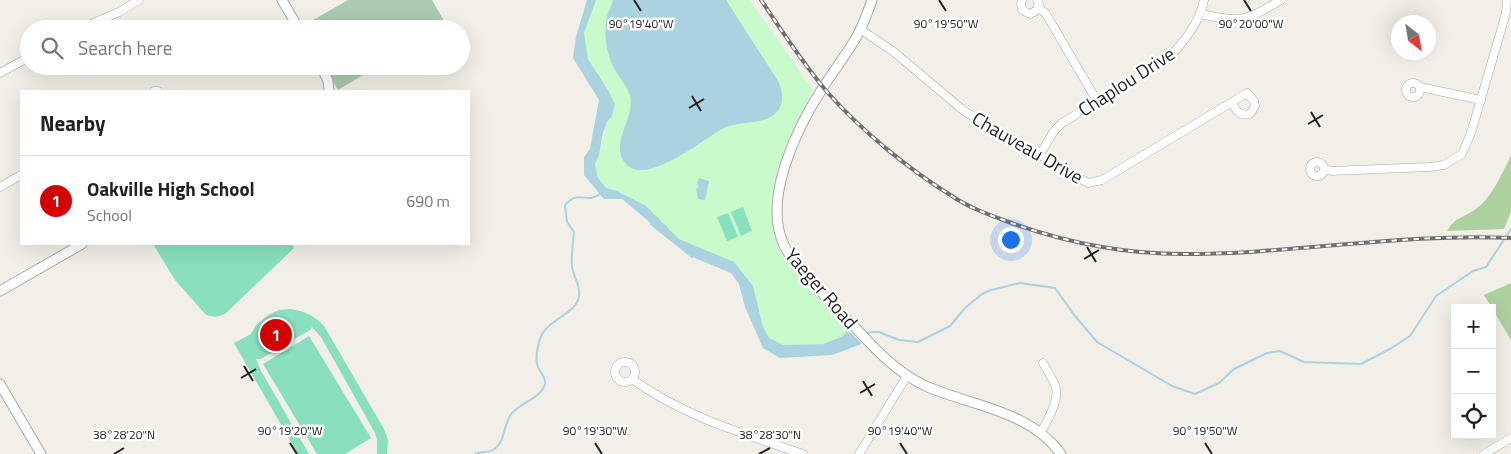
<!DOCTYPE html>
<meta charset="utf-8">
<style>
body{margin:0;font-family:"Titillium Web",sans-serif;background:#f6f6f6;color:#222}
.controls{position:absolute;right:15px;bottom:15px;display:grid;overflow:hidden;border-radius:0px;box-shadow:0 5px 20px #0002}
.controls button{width:45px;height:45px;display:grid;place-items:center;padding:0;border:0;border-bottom:1px solid #e0e0e0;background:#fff;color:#222;font:25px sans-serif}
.compass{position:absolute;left:1391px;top:15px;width:45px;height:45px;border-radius:50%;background:#fff;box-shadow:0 5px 20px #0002;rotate:149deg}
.you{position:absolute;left:1010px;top:239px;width:18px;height:18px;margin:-12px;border:4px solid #fff;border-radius:50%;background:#1a73e8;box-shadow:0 0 0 8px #1a73e833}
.badge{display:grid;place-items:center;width:32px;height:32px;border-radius:50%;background:#d40000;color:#fff;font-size:16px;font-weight:700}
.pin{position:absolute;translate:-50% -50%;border:2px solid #fff;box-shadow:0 1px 5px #0006}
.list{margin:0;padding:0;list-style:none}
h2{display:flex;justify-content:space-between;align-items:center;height:65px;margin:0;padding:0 20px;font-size:21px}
h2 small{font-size:16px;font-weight:400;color:#767676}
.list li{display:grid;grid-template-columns:32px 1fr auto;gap:15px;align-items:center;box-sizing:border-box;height:90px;padding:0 20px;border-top:1px solid #e0e0e0}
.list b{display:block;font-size:19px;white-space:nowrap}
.list p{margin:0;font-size:16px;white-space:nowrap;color:#767676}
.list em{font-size:16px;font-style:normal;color:#767676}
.icon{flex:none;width:28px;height:28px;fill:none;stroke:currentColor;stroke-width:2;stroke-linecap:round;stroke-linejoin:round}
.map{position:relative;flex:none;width:1511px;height:454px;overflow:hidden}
.search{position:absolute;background:#fff;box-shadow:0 5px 20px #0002;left:20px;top:20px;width:450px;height:55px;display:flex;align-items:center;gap:12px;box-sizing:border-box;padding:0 18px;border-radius:28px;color:#767676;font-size:19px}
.panel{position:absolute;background:#fff;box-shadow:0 5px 20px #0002;left:20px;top:90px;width:450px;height:155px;border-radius:0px}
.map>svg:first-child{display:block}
.forest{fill:#add19e}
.cemetery{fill:#aacbaf}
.park{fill:#c8facc}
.pitch{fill:#88e0be}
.water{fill:#aad3df}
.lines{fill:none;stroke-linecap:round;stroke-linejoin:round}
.stream{stroke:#aad3df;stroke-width:2}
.minor-casing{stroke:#a9a9a9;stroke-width:9}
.tertiary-casing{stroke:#a9a9a9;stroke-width:11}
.minor{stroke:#fff;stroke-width:8}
.tertiary{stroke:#fff;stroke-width:9}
.rail-casing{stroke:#707070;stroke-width:4}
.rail{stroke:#fff;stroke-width:2;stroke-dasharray:5.5;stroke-linecap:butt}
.ticks{fill:none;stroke:#222;stroke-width:2}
.labels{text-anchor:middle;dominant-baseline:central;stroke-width:5;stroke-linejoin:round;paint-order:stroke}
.street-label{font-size:19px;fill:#222;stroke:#fff}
.ticks-label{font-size:12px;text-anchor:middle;fill:#222;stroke:#fff;stroke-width:5;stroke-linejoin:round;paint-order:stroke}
</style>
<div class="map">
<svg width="1511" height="454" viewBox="0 0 1511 454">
<rect width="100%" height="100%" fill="#f2efe9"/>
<g class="forest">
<path d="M1511 156V212L1504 229 1447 231C1456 216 1464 218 1477 208 1493 196 1502 173 1511 156Z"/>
<polygon points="1511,283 1511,340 1484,295"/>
</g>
<g class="cemetery">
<polygon points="348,0 432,0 447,26 442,29 302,29 301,27"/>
<polygon points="324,66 378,66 338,90"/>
</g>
<polygon class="park" points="596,0 750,0 813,90 784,150 771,203 780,253 847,329 843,336 823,344 783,345 769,338 763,327 753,286 696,248 679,239 664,225 617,191 606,188 598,178 595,164 599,155 607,122 612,116 608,90 588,59 580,33"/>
<g class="pitch">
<polygon points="743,207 752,231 741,236 731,212"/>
<polygon points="728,213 738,237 727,241 717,217"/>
<polygon points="153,244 292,244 294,248 225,314 216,317 206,315 175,280"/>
<path d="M290 309C304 311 314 315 324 326L384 429 388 440 387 454H377V440L375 433 321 337 312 327 310 330 261 359H256L261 371 309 454H298L234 343 251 334 256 325 270 314 279 310Z"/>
<polygon points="309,336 371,438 345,454 317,454 263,364"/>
</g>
<g class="water">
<polygon points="587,0 596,0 584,33 588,59 608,90 615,104 612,116 607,122 603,133 599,155 595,164 598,178 606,188 617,191 646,206 679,239 734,262 753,286 763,327 769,338 783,345 823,344 843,336 847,329 862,344 832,355 780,358 763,348 745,307 739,284 731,273 690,256 622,199 604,199 584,175 584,157 590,149 599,100 573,58 576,37"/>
<path d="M613 0H726L778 81C783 93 785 103 776 113 763 126 738 120 722 129 702 140 648 185 627 165 607 146 636 118 630 96 627 86 620 79 615 70 607 56 604 37 606 22 607 14 611 7 613 0Z"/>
<polygon points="699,178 709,181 705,200 698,199 696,189 699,187 697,183"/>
</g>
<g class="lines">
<g class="stream">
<polyline points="651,224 692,257"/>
<polyline points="865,334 871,332 879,332 899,340 918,342 950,326 965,308 982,294 991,290 1020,283 1055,288 1075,316 1097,342 1172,386 1195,394 1219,383 1234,369 1267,353 1280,351 1304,362 1361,364 1390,349 1410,336 1436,296 1473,271 1486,267 1511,229"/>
<path d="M475 454C481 451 488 453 493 450 506 442 503 423 512 413 520 404 543 396 545 384 546 377 540 372 538 367 534 358 539 337 545 330 554 318 577 312 579 296 581 285 573 277 572 266 571 256 573 243 574 232L567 222 565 205C580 188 586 206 601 193"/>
</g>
<g class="minor-casing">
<g id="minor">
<polyline points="1022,0 1021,4 1022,10 1030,14 1037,10 1039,4 1037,0"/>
<polyline points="1038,7 1046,14 1097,101"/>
<path d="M1201 14C1241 23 1245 21 1281 0"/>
<polyline points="80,29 119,12 139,0"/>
<path d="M860 29 894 52 964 111 1088 183 1102 180 1247 93 1254 101 1255 106 1250 114C1239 116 1236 111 1232 102"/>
<polyline points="0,73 29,57"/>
<circle cx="1413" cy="90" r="7"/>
<polyline points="1420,87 1481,100"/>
<polyline points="154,91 158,91"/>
<path d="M1039 156 1054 131 1062 123 1166 60C1184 43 1199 24 1204 0"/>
<circle cx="1317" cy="169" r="7"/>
<polyline points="1324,169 1331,171 1429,167 1444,165 1462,154 1471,133 1506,13 1507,0"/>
<polyline points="0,187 21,175"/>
<circle cx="625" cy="372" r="10"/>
<path d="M632 379C683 416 744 434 803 454"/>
<path d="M1040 433C1047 423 1059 400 1056 388 1054 380 1047 371 1043 363"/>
<polyline points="859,454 907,376"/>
<polyline points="1484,454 1511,438"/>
</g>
</g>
<g class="tertiary-casing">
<g id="tertiary">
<polyline points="282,0 299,29"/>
<path d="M872 0C867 14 862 29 854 41 844 58 832 73 822 89 797 128 762 199 784 245 795 269 819 289 837 308 865 337 891 371 928 387 973 406 1030 411 1061 454"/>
<polyline points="321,66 328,81 329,91"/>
<polyline points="0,291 82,244"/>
<polyline points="0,384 41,454"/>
</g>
</g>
<use href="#minor" class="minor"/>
<use href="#tertiary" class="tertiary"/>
<g class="rail-casing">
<path id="rail" d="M761 0C782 31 803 64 828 93 862 131 908 169 952 196 968 207 987 214 1006 221 1063 242 1123 254 1184 254 1293 254 1402 233 1511 238"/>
</g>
<use href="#rail" class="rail"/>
</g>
<path class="ticks" d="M634 0 641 11M939 0 946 11M1244 0 1251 11M692 96 701 111M689 108 704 99M1311 112 1320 127M1308 124 1323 115M1087 247 1096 262M1084 259 1099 250M244 366 253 381M241 378 256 369M863 381 872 396M860 393 875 384M290 443 297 454M595 443 602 454M900 443 907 454M1205 443 1212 454M114 454 124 448M759 454 770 448"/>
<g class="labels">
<g class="street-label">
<text transform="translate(1126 81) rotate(-33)">Chaplou Drive</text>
<text transform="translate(1028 147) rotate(30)">Chauveau Drive</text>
<text transform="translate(822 288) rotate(49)">Yaeger Road</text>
</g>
</g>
<g class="ticks-label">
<text x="641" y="28">90°19'40"W</text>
<text x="946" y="28">90°19'50"W</text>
<text x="1251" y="28">90°20'00"W</text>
<text x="290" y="435">90°19'20"W</text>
<text x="595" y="435">90°19'30"W</text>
<text x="900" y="435">90°19'40"W</text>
<text x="1205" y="435">90°19'50"W</text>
<text x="124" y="439">38°28'20"N</text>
<text x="770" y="439">38°28'30"N</text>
</g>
</svg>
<div class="controls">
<button>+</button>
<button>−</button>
<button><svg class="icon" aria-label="locate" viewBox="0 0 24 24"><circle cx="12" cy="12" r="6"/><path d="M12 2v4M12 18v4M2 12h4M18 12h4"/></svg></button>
</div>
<svg class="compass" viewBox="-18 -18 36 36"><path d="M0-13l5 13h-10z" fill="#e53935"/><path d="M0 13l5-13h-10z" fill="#767676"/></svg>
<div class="you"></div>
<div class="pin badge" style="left:276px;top:335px">1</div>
<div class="search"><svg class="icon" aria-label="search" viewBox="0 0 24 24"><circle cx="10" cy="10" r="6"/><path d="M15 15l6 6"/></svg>Search here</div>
<section class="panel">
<h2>Nearby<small></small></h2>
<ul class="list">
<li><span class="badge">1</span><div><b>Oakville High School</b><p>School</p></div><em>690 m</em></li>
</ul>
</section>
</div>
